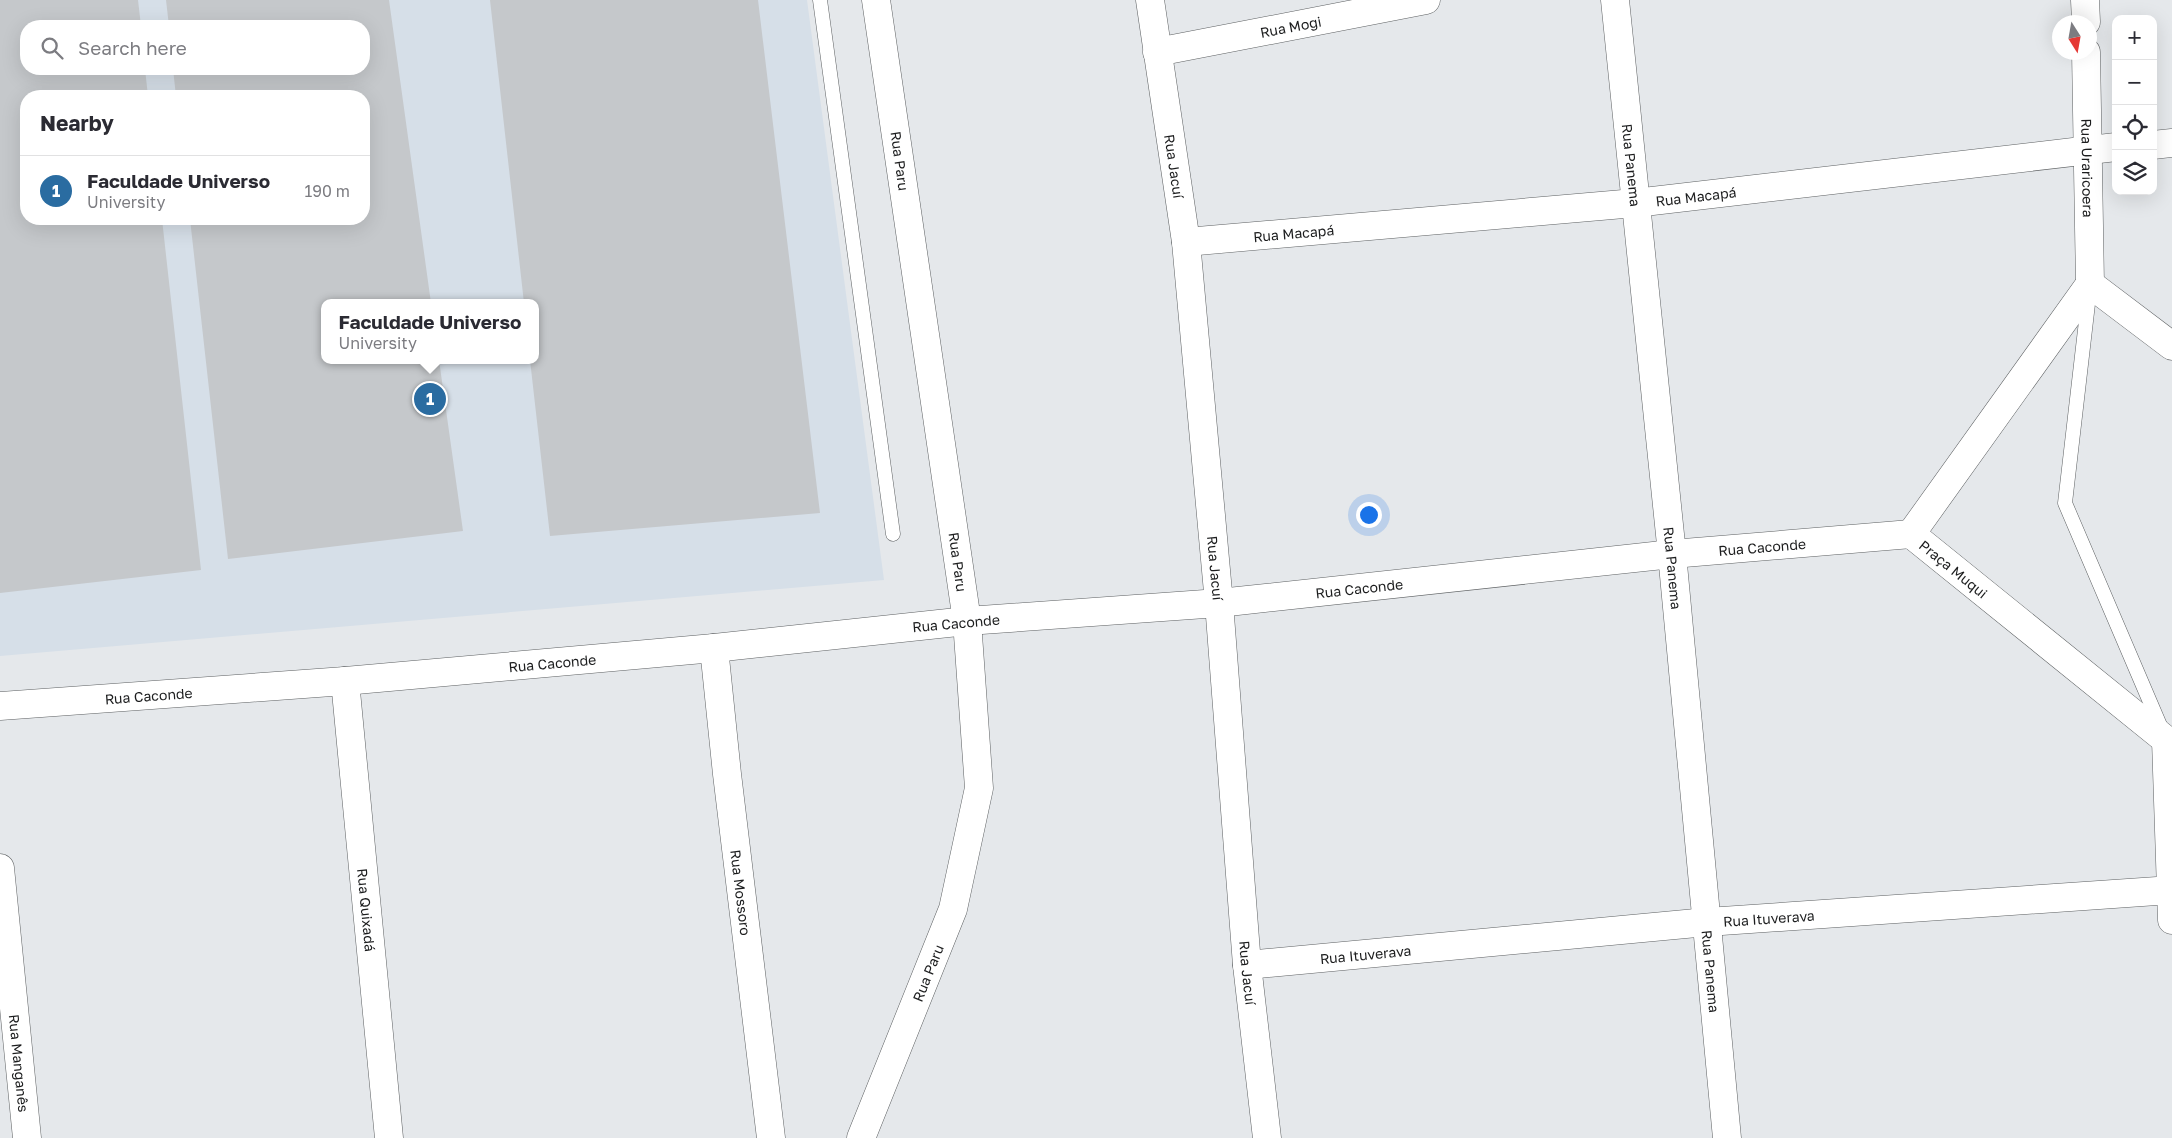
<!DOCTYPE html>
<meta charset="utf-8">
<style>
body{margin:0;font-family:"Golos Text",sans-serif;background:#f7f7f7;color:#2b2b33}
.controls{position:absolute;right:15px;top:15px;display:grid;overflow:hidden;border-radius:10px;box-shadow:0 5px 20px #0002}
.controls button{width:45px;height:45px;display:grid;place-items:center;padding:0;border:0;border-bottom:1px solid #e1e1e2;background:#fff;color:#2b2b33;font:25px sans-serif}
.compass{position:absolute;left:2052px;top:15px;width:45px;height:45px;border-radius:50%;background:#fff;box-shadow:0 5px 20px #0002;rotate:169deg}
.you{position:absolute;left:1368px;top:514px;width:18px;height:18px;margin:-12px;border:4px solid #fff;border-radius:50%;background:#1a73e8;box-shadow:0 0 0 8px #1a73e833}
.badge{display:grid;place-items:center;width:32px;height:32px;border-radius:50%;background:#2a6ca1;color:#fff;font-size:16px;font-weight:700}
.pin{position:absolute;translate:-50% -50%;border:2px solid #fff;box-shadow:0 1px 5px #0006}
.popup{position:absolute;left:321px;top:299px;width:218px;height:65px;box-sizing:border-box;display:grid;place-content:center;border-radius:10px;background:#fff;filter:drop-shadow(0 1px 4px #0005);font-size:16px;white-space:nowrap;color:#7c7c81}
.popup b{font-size:19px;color:#2b2b33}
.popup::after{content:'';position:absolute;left:50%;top:100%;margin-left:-10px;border:10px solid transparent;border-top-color:#fff}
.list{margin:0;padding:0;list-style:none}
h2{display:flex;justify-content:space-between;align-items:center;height:65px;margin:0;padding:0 20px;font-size:21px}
h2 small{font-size:16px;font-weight:400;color:#7c7c81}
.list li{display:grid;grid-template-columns:32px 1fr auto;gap:15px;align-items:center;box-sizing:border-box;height:70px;padding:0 20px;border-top:1px solid #e1e1e2}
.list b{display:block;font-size:19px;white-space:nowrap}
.list p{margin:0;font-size:16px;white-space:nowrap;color:#7c7c81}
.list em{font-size:16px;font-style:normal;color:#7c7c81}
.icon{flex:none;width:28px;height:28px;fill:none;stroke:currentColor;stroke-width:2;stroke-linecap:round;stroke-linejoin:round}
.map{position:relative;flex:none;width:2172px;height:1138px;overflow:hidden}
.search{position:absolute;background:#fff;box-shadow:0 5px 20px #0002;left:20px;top:20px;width:350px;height:55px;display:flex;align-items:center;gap:12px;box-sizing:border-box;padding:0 18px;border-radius:20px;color:#7c7c81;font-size:19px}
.panel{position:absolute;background:#fff;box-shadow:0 5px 20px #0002;left:20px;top:90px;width:350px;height:135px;border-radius:20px}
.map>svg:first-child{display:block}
.built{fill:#d6dfe8;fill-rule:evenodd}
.building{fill:#c5c8cb}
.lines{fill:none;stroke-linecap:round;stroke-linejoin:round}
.lane-casing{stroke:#5d6062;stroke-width:15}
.street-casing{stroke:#5d6062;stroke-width:29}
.secondary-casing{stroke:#5d6062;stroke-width:29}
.lane{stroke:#fff;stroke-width:14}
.street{stroke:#fff;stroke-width:28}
.secondary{stroke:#fff;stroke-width:28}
.labels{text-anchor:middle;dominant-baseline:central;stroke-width:5;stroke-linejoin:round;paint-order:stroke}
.street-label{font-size:14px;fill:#1c1d1e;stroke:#fff}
</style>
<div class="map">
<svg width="2172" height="1138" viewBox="0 0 2172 1138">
<rect width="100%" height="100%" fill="#e5e8eb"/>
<path class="built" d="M0 0H807L884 580 0 656ZM26 26H364V69H26ZM26 96H364V219H26ZM325 303H535V360H325Z"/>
<g class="building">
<polygon points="0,0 138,0 141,26 26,26 26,69 145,69 148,96 26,96 26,219 162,219 201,570 0,593"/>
<polygon points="166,0 389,0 431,303 325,303 325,360 439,360 463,531 228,559 190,219 364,219 364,96 176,96 173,69 364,69 364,26 169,26"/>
<polygon points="490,0 758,0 820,513 550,536 530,360 535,360 535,303 524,303"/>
</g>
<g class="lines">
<g class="lane-casing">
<g id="lane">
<polyline points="820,0 893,534"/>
<polyline points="2089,295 2065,503 2162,730"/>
</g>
</g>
<g class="street-casing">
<g id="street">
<path id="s1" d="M1615 0 1672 554 1727 1138"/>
<polyline points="2085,0 2086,22"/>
<path id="s2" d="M1157 52 1426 0"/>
<path id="s3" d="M2086 52 2090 284"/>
<polyline points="2153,145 2172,143"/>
<path id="s4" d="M1186 242 1635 203 2116 147"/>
<polyline points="2090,284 2172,346"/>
<path id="s5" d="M1911 534 2166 740"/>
<polyline points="1911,534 2090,284"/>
<path id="s6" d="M1219 603 1672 554 1911 534"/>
<path id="s7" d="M714 648 727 774 771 1138"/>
<path id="s8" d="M345 681 389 1138"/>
<path id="s9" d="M0 706 345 681 714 648 967 621"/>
<polyline points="2166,740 2172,920"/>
<path id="s10" d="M0 868 27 1138"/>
<path id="s11" d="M1247 965 1707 922 2172 890"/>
</g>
</g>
<g class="secondary-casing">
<g id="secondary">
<path id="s12" d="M1150 0 1186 242 1219 603 1247 965 1267 1138"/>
<polyline points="967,621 1219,603"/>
<path id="s13" d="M861 1138 953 909 979 788 967 621 876 0"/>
</g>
</g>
<use href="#lane" class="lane"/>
<use href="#street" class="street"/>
<use href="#secondary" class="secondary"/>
</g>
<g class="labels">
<g class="street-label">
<text stroke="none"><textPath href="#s2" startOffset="136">Rua Mogi</textPath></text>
<text transform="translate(900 161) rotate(82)">Rua Paru</text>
<text stroke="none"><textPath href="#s12" startOffset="168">Rua Jacuí</textPath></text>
<text stroke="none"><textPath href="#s1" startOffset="166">Rua Panema</textPath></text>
<text stroke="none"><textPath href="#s3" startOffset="116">Rua Uraricoera</textPath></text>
<text stroke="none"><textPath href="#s4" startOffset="512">Rua Macapá</textPath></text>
<text stroke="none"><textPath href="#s4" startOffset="108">Rua Macapá</textPath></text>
<text stroke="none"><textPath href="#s6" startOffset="546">Rua Caconde</textPath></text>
<text transform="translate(958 562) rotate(82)">Rua Paru</text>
<text stroke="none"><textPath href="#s12" startOffset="572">Rua Jacuí</textPath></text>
<text stroke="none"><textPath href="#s5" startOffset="55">Praça Muqui</textPath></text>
<text stroke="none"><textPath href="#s1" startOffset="571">Rua Panema</textPath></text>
<text stroke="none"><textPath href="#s6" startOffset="141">Rua Caconde</textPath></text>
<text transform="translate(956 623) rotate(-5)">Rua Caconde</text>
<text stroke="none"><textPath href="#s9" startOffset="554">Rua Caconde</textPath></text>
<text stroke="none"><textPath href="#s9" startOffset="149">Rua Caconde</textPath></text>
<text stroke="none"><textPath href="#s7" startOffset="246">Rua Mossoro</textPath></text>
<text stroke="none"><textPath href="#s8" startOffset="230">Rua Quixadá</textPath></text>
<text stroke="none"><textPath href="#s11" startOffset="524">Rua Ituverava</textPath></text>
<text stroke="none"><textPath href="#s11" startOffset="119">Rua Ituverava</textPath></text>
<text stroke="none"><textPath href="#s12" startOffset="978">Rua Jacuí</textPath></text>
<text stroke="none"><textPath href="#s1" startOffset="976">Rua Panema</textPath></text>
<text stroke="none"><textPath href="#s13" startOffset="178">Rua Paru</textPath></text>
<text stroke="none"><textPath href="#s10" startOffset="196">Rua Manganês</textPath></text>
</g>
</g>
</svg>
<div class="controls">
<button>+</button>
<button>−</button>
<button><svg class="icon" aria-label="locate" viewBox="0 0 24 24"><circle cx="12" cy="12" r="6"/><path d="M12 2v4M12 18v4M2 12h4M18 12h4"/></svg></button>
<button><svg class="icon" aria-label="layers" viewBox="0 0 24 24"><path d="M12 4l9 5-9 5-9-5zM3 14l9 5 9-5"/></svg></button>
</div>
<svg class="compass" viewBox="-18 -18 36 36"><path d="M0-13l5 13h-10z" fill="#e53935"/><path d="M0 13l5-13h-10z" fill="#7c7c81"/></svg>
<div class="you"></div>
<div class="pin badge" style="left:430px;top:399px">1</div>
<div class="popup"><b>Faculdade Universo</b>University</div>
<div class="search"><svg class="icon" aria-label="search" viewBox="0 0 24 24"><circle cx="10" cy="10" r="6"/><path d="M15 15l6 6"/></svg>Search here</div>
<section class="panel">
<h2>Nearby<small></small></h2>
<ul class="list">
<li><span class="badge">1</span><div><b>Faculdade Universo</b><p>University</p></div><em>190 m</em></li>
</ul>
</section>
</div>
